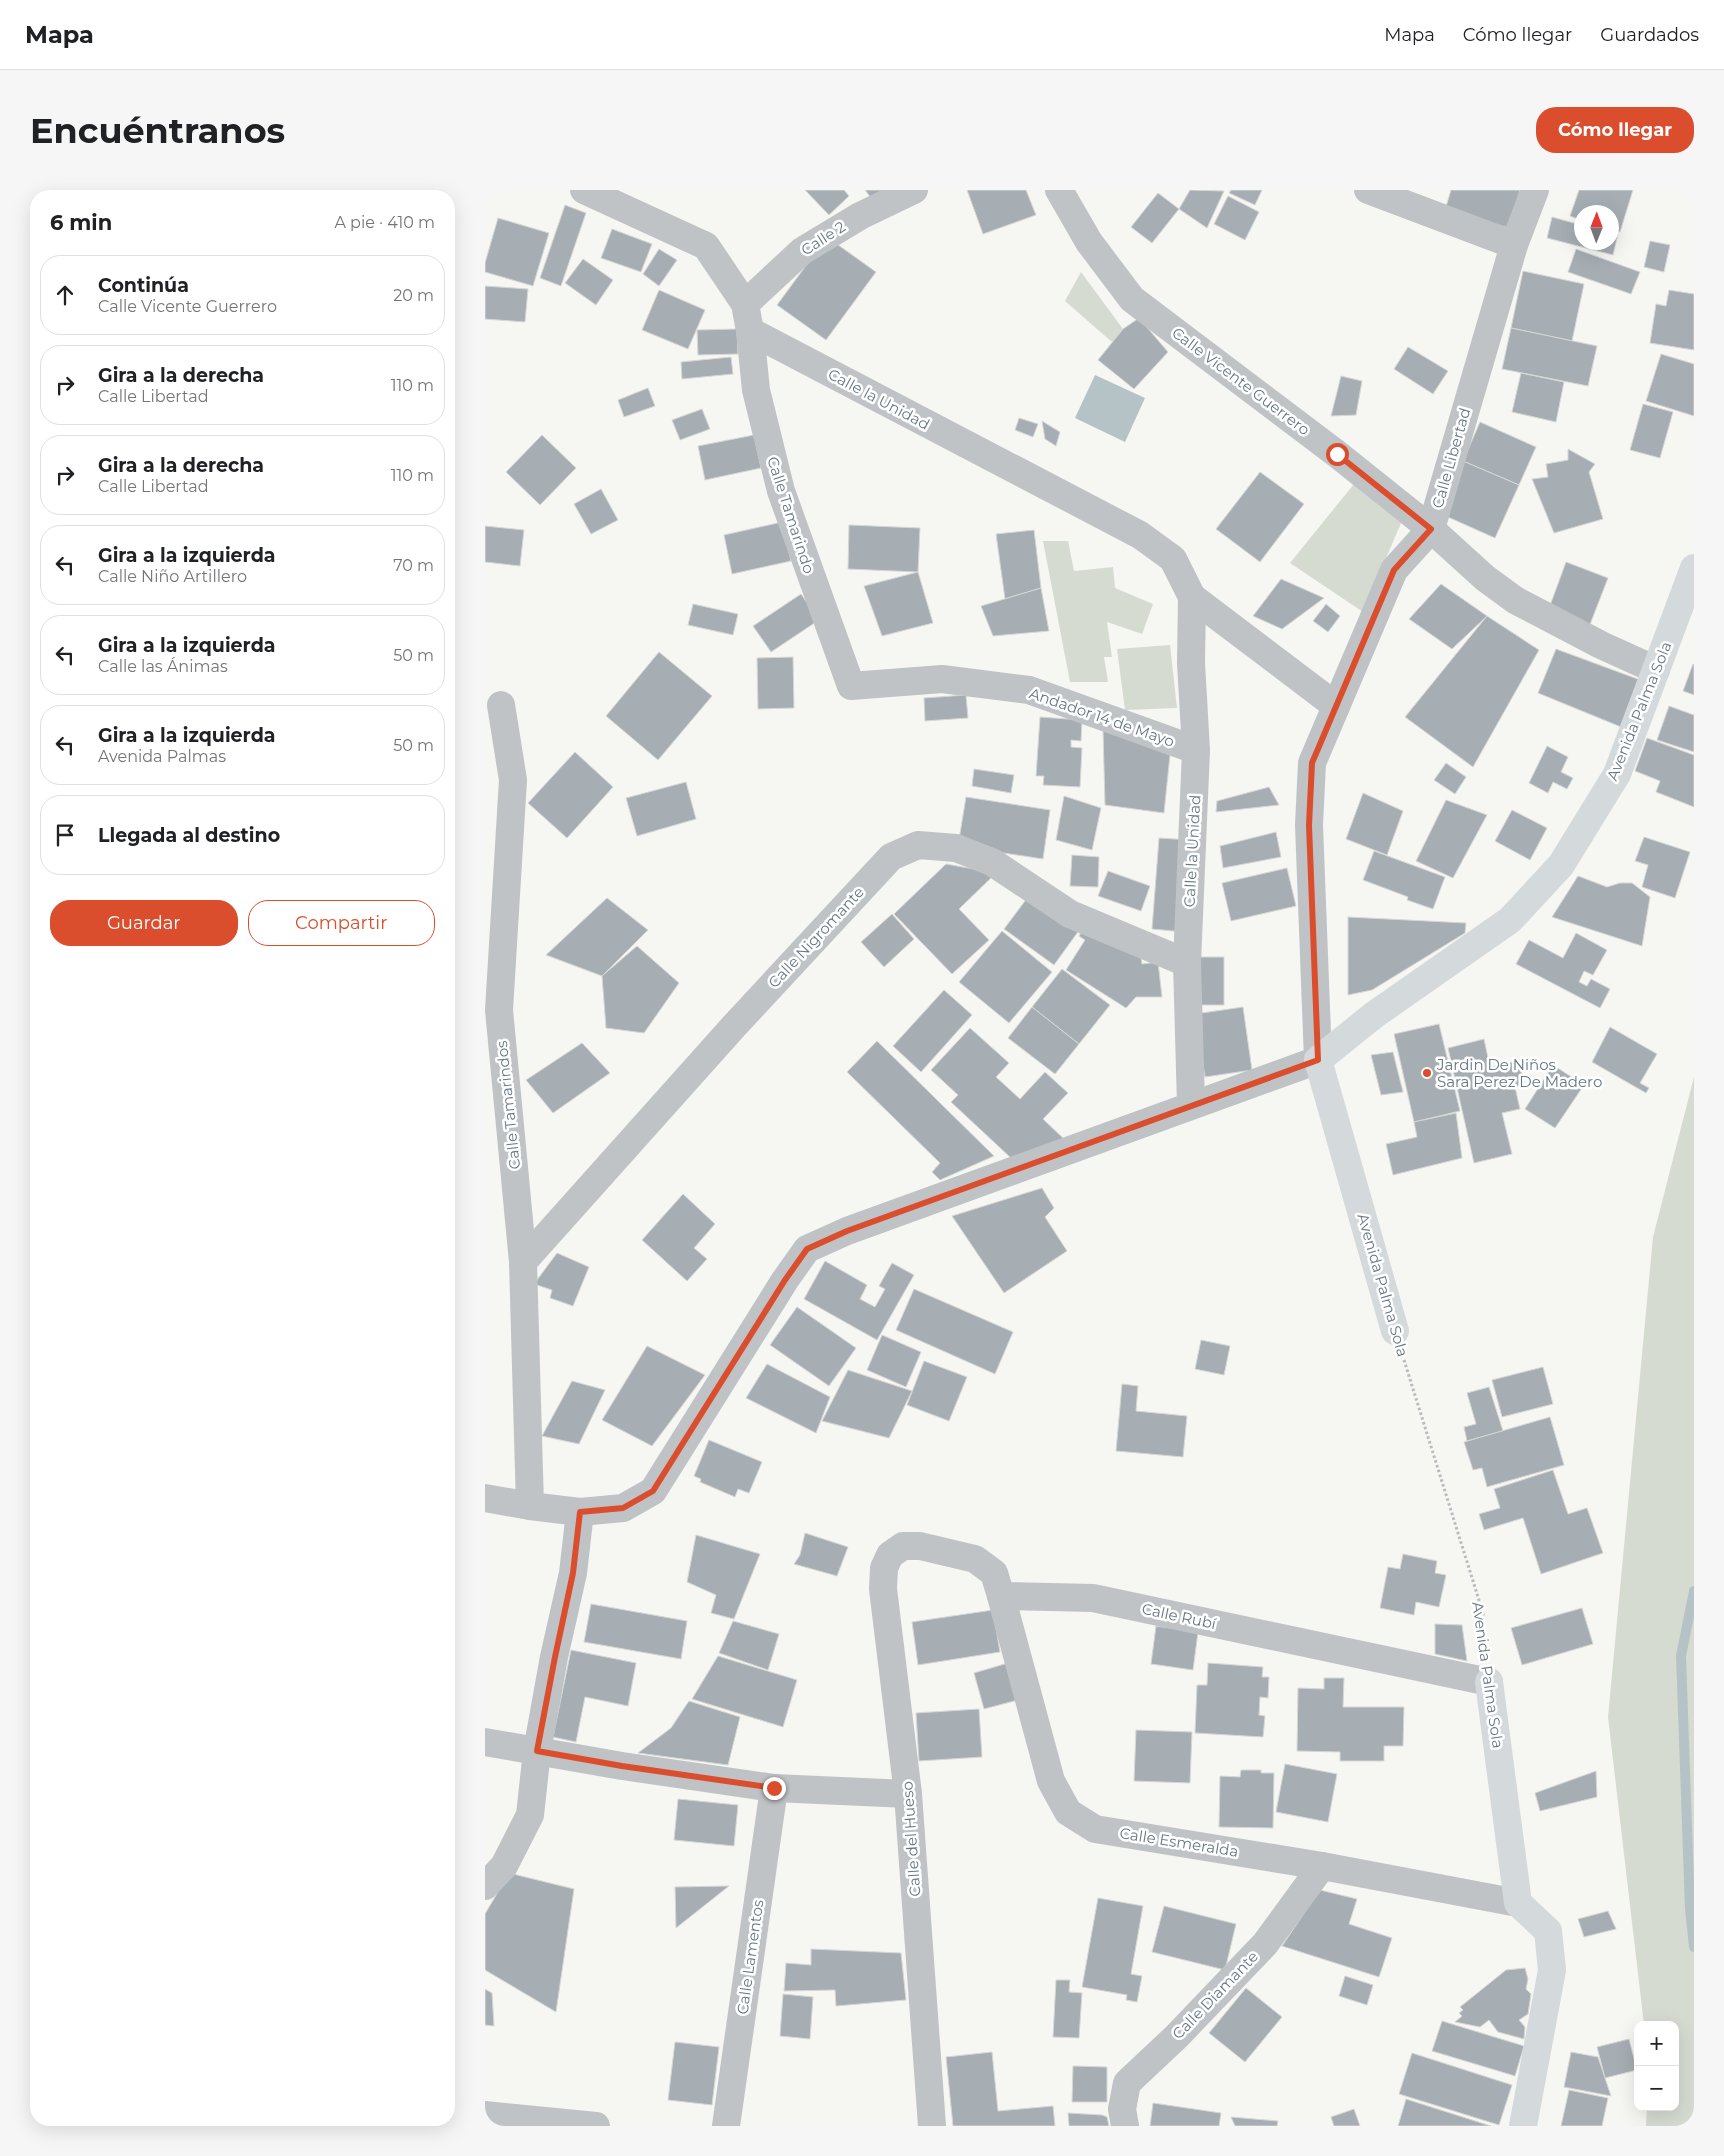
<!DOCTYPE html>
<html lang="es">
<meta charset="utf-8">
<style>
body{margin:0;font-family:Montserrat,sans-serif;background:#f6f6f6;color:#202124}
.controls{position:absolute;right:15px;bottom:15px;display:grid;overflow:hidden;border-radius:10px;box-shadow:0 5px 20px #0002}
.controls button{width:45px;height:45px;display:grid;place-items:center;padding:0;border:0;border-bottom:1px solid #e0e0e0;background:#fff;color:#202124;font:25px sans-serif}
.compass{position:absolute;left:1089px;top:15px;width:45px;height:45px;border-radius:50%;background:#fff;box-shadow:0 5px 20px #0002;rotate:1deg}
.stop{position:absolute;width:15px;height:15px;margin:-11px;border:4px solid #da4e2e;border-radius:50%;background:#fff}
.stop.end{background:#da4e2e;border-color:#fff;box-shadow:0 1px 5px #0008}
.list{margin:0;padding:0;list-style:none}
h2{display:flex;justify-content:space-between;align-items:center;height:65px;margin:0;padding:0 20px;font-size:21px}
h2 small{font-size:16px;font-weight:400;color:#757577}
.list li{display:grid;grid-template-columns:32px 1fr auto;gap:15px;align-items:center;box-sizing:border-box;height:80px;margin:0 10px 10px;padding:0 10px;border:1px solid #e0e0e0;border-radius:20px}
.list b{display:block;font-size:19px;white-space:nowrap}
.list p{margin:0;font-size:16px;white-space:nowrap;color:#757577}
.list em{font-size:16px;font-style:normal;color:#757577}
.actions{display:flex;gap:10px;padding:15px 20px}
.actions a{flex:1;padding:11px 0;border:1px solid #da4e2e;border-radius:20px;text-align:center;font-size:18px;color:#da4e2e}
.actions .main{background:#da4e2e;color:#fff}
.icon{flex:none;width:28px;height:28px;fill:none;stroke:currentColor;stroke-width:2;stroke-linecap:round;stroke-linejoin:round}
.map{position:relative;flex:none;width:1209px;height:1936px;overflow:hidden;border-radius:20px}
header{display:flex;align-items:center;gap:30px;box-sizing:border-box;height:70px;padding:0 25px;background:#fff;border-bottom:1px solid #e0e0e0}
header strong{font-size:24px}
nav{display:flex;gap:28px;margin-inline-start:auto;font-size:18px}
.intro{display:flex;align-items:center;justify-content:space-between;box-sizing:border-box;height:120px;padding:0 30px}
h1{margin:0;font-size:35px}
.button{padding:12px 22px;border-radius:20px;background:#da4e2e;color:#fff;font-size:18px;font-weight:700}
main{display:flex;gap:30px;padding:0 30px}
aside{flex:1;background:#fff;border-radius:20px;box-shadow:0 5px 20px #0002}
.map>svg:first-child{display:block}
.green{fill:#d6dbd2}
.water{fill:#b6c3c6}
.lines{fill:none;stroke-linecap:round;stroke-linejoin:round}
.stream{stroke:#b6c3c6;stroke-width:10}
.building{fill:#a6aeb3;stroke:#d7d7d5}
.path{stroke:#b9bcbe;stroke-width:3;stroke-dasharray:2.5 2.5;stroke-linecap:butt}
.street{stroke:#bfc3c6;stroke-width:28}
.secondary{stroke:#d4d9dc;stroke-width:28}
.route{stroke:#da4e2e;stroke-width:6}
.poi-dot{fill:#da4e2e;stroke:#fff;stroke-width:2}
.labels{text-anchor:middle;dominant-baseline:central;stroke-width:5;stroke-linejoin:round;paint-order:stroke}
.street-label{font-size:15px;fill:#667782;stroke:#fff}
.poi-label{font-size:15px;fill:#667782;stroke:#fff;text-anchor:start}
</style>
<header>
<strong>Mapa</strong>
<nav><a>Mapa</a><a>Cómo llegar</a><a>Guardados</a></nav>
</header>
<div class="intro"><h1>Encuéntranos</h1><a class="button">Cómo llegar</a></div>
<main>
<aside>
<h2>6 min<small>A pie · 410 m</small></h2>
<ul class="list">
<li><svg class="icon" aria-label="ahead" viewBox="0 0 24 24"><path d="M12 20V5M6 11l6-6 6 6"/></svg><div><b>Continúa</b><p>Calle Vicente Guerrero</p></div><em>20 m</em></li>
<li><svg class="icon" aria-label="right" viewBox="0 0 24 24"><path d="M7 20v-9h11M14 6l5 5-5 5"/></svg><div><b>Gira a la derecha</b><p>Calle Libertad</p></div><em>110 m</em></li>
<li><svg class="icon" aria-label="right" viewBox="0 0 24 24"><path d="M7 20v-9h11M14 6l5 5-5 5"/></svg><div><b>Gira a la derecha</b><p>Calle Libertad</p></div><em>110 m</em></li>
<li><svg class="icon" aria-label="left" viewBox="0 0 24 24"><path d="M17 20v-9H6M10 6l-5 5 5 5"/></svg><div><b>Gira a la izquierda</b><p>Calle Niño Artillero</p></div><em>70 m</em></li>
<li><svg class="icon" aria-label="left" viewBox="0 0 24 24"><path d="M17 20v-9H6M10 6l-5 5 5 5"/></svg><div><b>Gira a la izquierda</b><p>Calle las Ánimas</p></div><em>50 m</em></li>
<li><svg class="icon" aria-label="left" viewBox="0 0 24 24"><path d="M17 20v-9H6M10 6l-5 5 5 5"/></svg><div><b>Gira a la izquierda</b><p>Avenida Palmas</p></div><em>50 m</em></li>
<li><svg class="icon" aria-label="arrive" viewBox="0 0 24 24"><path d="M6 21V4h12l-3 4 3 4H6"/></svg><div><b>Llegada al destino</b></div></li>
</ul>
<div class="actions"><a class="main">Guardar</a><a>Compartir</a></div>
</aside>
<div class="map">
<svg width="1209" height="1936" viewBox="0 0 1209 1936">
<rect width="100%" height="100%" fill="#f6f6f3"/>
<g class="green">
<polygon points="596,82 638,139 627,152 580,111"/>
<polygon points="869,294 916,333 878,422 805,373"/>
<polygon points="558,351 583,351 589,381 628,377 630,398 668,414 657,444 622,432 627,467 619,467 623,492 585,492"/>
<polygon points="685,455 692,518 640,520 632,459"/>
<polygon points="1209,887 1209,1936 1161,1936 1162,1917 1190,1917 1190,1835 1159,1835 1123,1527 1168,1047"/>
</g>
<polygon class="water" points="610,185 660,208 640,252 590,228"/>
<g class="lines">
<polyline class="stream" points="1209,1401 1196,1466 1205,1719 1209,1757"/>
</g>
<g class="building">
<polygon points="320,0 359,0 364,6 344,25"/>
<polygon points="380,0 399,0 387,9"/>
<polygon points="482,0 541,0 551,25 498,44"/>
<polygon points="705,0 739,1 722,38 694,19"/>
<polygon points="746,0 777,0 770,15 744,3"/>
<polygon points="966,0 1035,0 1024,38 960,20"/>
<polygon points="1094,0 1148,0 1135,42 1126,39 1126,22 1096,22 1096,30 1085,26"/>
<polygon points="673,3 694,19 667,53 646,37"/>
<polygon points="743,6 774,22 760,50 729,34"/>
<polygon points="80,15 101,23 76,96 55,88"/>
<polygon points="1067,27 1096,35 1096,52 1126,52 1126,42 1133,44 1128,65 1062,48"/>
<polygon points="13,28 64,43 48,96 0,82 0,73"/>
<polygon points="127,39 167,54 156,82 116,68"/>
<polygon points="342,47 391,82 341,150 292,115"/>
<polygon points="1165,51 1185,55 1179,82 1159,77"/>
<polygon points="174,59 192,70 174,96 158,84"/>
<polygon points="1091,59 1155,82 1146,104 1083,82"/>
<polygon points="98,69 128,90 111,115 80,93"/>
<polygon points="1038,81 1099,94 1087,151 1026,138"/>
<polygon points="0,96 43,99 40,132 0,129"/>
<polygon points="174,100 220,120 203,159 157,140"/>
<polygon points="1184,100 1209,104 1209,160 1165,153 1171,114 1181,116"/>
<polygon points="654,128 683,162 649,199 613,170 638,139"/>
<polygon points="1026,138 1112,156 1103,196 1017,179"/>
<polygon points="252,139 253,164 213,165 212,140"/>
<polygon points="923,157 963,181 948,204 909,179"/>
<polygon points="1176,164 1209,174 1209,226 1161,211"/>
<polygon points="246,167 248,184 197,189 196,172"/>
<polygon points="1036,183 1079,192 1071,232 1027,222"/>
<polygon points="856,186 877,191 871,225 846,226"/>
<polygon points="163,198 170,216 139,227 133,210"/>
<polygon points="1158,214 1188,222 1175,268 1145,260"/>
<polygon points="217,219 225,239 195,250 187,230"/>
<polygon points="534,228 553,234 548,247 530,240"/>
<polygon points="557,231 575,242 571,256 560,249"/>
<polygon points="995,232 1051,257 1034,295 978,271"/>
<polygon points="57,245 91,278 55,315 21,282"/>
<polygon points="269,245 276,278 220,290 213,256"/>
<polygon points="1083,259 1110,274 1104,282 1118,329 1069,343 1047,289 1063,287 1061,274 1083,270"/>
<polygon points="978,271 1034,295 1010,348 954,323"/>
<polygon points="775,282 819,314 775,372 731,339"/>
<polygon points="116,299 133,330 106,344 89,314"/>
<polygon points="297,332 306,371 247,384 239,345"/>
<polygon points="364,335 435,338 433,382 363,379"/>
<polygon points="0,336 39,340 35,376 0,372"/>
<polygon points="549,340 556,398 520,409 511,344"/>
<polygon points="1081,372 1123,388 1104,437 1063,421"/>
<polygon points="433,382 448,433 397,446 379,396"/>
<polygon points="796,389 839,408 797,439 768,426"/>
<polygon points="956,394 1002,426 967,459 924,429"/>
<polygon points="556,398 564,441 508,446 496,416"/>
<polygon points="316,404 334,430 286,462 268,436"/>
<polygon points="208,414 253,424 248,445 203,435"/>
<polygon points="841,414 855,426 843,442 828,431"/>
<polygon points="1002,426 1054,460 988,577 920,527"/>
<polygon points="1071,459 1158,491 1141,539 1053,503"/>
<polygon points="174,462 227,506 173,570 121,526"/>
<polygon points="308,467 309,518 273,519 272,468"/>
<polygon points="1208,474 1209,475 1209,505 1198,501"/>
<polygon points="481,505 483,528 440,531 439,508"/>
<polygon points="1184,516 1209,525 1209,562 1172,550"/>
<polygon points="555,527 597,530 596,551 586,550 586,557 597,558 595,597 558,595 559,586 551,586"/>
<polygon points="618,540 685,565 679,623 620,615"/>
<polygon points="1162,548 1209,565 1209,617 1171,602 1175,591 1150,581"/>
<polygon points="1062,556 1083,567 1076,582 1088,588 1082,599 1068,592 1063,603 1044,593"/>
<polygon points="90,562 128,597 82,648 43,613"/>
<polygon points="961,573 981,587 970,604 949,590"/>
<polygon points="489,579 529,585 526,603 487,596"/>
<polygon points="201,592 211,629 152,646 141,608"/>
<polygon points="784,597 794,615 731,622 732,611"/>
<polygon points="878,603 918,621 902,665 861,649"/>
<polygon points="579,606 616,618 607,660 571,650"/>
<polygon points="481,607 565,620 558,669 473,656"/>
<polygon points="961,610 1002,625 968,688 931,671"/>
<polygon points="1027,620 1062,638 1045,670 1010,651"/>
<polygon points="791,642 796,667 738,678 735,656"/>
<polygon points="1159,647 1205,662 1190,708 1157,697 1163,675 1150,671"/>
<polygon points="674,648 706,650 699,742 667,739"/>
<polygon points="889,661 960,687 948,719 922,710 923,707 918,705 878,690"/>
<polygon points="587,665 614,667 613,697 585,696"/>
<polygon points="461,674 511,683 474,719 504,750 467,784 409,724"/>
<polygon points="802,678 811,716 746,731 737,693"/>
<polygon points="623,681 665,696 656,721 613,706"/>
<polygon points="1093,686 1122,697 1135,693 1147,693 1165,707 1157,756 1067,727"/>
<polygon points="546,703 595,739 569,775 519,739"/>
<polygon points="122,708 163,740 117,786 61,765"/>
<polygon points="407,724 429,749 399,777 376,752"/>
<polygon points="863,727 981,733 980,743 887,800 863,805"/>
<polygon points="602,733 656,768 657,774 673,772 677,807 651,807 641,818 581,780 600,750 594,746"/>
<polygon points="517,741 567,782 524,833 474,792"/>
<polygon points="1091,743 1122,760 1108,785 1099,781 1094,792 1102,796 1106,789 1125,799 1115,818 1031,774 1044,750 1078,768"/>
<polygon points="152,756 194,793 159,843 121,838 117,786"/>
<rect x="704" y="767" width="35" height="48"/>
<polygon points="577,779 625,815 594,854 547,817"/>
<polygon points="459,800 487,825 436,882 408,856"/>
<polygon points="547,817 594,854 570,884 523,848"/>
<polygon points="758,817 767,880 720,887 710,824"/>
<polygon points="954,834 975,921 929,932 909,844"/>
<polygon points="1125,837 1172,864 1155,893 1164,898 1161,903 1107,872"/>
<polygon points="485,838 524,873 511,887 535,909 560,882 583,903 558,929 580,950 526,968 466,912 473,905 446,880"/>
<polygon points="999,849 1005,877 1034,871 1040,895 1030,897 1035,919 1017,923 1027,964 989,973 963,858"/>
<polygon points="392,851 509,966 455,990 447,982 455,973 362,882"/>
<polygon points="97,853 125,883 68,923 41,890"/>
<polygon points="908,862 918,902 896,905 886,865"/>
<polygon points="1068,875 1099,895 1070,938 1040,919"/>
<polygon points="971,923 977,968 908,985 901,954 932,947 929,932"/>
<polygon points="557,998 569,1018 560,1027 582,1061 519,1103 467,1026"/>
<polygon points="198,1004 230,1034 209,1058 222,1069 202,1091 157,1050"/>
<polygon points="72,1063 104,1077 88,1116 65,1108 67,1100 49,1094"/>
<polygon points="340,1071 382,1095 375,1109 390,1117 400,1099 394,1096 407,1073 429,1085 392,1150 319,1109"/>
<polygon points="429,1099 528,1142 510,1184 411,1140"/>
<polygon points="312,1117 371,1158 344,1196 285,1155"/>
<polygon points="397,1145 436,1162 421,1197 382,1180"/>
<polygon points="716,1150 745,1156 739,1185 710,1179"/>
<polygon points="162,1156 220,1185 167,1256 117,1230"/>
<polygon points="439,1171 482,1187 464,1231 422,1215"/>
<polygon points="282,1174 345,1207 331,1243 261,1208"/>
<polygon points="1058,1177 1068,1214 1017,1227 1007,1190"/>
<polygon points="363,1180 427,1201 404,1248 337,1231"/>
<polygon points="87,1191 120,1200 94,1254 57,1246"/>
<polygon points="637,1194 653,1196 651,1221 702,1226 698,1267 631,1261"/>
<polygon points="1004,1197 1018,1241 982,1251 979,1237 991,1234 982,1203"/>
<polygon points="1065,1227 1079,1275 1002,1297 997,1278 988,1280 979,1252"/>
<polygon points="224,1250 277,1272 264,1303 253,1299 250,1307 215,1292 216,1289 209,1286"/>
<polygon points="1068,1280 1083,1324 1102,1318 1118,1363 1056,1384 1038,1328 999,1340 994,1324 1015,1318 1009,1299"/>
<polygon points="320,1343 363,1357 352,1386 309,1374 315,1365"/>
<polygon points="211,1345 275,1364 249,1429 226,1423 231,1405 202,1392"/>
<polygon points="918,1364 952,1371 950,1383 961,1385 954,1417 931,1412 929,1425 895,1418 903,1377 915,1379"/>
<polygon points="106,1414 202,1431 196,1469 99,1452"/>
<polygon points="1097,1418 1108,1454 1037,1475 1026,1438"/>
<polygon points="508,1420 515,1462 433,1475 427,1432"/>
<polygon points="248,1431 294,1444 283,1480 234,1463"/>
<polygon points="950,1434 977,1435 982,1471 950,1464"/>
<polygon points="671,1436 713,1442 708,1480 666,1474"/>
<polygon points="86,1460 151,1473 143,1516 100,1507 91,1552 68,1547"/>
<polygon points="233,1466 312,1490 298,1537 207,1509"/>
<polygon points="523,1473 533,1510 499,1519 489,1483"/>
<polygon points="723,1473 778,1477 777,1487 784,1487 783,1508 775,1507 774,1525 780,1526 778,1547 710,1543 712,1495 722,1495"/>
<polygon points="839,1488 859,1488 858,1517 919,1517 918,1556 899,1556 899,1571 855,1571 855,1562 812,1561 813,1498 839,1499"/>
<polygon points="204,1511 255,1527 243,1575 153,1563 186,1538"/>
<polygon points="494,1519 497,1567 434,1571 431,1523"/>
<polygon points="651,1540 707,1542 705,1593 649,1591"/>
<polygon points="800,1574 852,1584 843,1632 791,1622"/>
<polygon points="756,1580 776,1580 776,1583 789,1583 788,1638 734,1637 735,1586 755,1587"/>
<polygon points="1111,1581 1112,1607 1055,1621 1050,1603"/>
<polygon points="193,1609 253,1615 249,1656 189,1650"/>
<polygon points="24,1683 89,1699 71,1822 0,1780 0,1724"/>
<polygon points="244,1696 191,1738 190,1697"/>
<polygon points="835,1700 872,1709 864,1734 907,1748 894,1787 797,1756"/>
<polygon points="613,1708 658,1716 646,1784 657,1786 652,1812 641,1810 642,1805 597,1797"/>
<polygon points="679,1716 751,1734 740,1780 667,1762"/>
<polygon points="1123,1721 1131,1739 1099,1747 1093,1729"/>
<polygon points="326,1759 416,1763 421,1810 351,1816 350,1800 299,1801 301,1773 326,1775"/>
<polygon points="1040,1778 1043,1789 1041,1799 1046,1804 1043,1824 1034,1830 1040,1837 1039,1849 1013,1842 1004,1830 995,1837 970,1832 977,1826 974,1823 978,1820 975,1817 1021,1780"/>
<polygon points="860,1786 888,1795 882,1815 854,1806"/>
<polygon points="571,1790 585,1790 584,1802 597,1803 594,1848 568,1847"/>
<polygon points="761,1798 797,1827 760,1872 724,1843"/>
<polygon points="0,1799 7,1803 9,1836 0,1835"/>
<polygon points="298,1804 328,1807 325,1849 295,1846"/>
<polygon points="957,1831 1039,1856 1030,1886 947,1861"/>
<polygon points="1144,1849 1152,1880 1120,1888 1112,1857"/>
<polygon points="190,1852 234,1857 227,1915 183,1910"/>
<polygon points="507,1862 513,1921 568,1916 570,1936 468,1936 461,1867"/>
<polygon points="1086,1862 1113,1867 1126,1906 1079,1897"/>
<polygon points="927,1863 1027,1895 1014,1935 914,1904"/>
<polygon points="588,1876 622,1877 622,1912 587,1912"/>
<polygon points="1084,1900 1123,1908 1117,1936 1076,1936"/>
<polygon points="921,1909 1006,1936 913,1936"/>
<polygon points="668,1913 736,1923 734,1936 665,1936"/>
<polygon points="869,1919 875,1936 849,1936 846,1927"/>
<polygon points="583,1923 617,1925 622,1927 624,1936 584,1936"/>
<polygon points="746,1927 793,1931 792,1936 750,1936"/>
</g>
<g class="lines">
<polyline class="path" points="919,1170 998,1423 1001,1459"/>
<g class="street">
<polyline points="99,0 221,56 260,114 265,141 655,345 688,369 707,407 851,516"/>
<polyline points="574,0 604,52 647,109 852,264 946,339 1000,388 1030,410 1116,455 1171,480"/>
<polyline points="883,0 1029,55"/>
<polyline points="260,114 317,61 375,26 429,0"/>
<polyline points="265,141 271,200 296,301 366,496 457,489 544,500 711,560"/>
<polyline points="16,515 28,590 14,820 38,1072 45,1316"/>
<polyline points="706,915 702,773 711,560 706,473 707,407"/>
<polyline points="38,1072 250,835 406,667 433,655 471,658 507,672 585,724 702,773"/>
<polyline points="0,1308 45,1316 95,1322 138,1318 168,1301 300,1090 322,1059 362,1041 833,870 824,635 827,573 909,380 946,339 1029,55 1050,0"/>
<polyline points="516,1406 566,1591 583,1622 610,1639 837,1676 1033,1713"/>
<polyline points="0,1552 137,1576 289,1598 423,1604"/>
<polyline points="0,1696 19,1676 45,1625 52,1561 69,1467 88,1383 95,1322"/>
<polyline points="0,1925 111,1936"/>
<polyline points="241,1936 289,1598"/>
<polyline points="447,1936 423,1604 398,1399 399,1378 405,1365 418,1356 435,1356 490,1369 509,1383 516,1406 608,1408 1004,1492"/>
<polyline points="640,1936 637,1919 642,1893 692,1846 780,1754 837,1676"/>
</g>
<g class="secondary">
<polyline points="910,1141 833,870 889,825 1025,730 1076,675 1132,584 1209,378"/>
<polyline points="1004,1492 1033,1713 1063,1741 1067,1780 1038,1936"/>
</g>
</g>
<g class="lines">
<polyline class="route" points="289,1598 137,1576 52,1561 70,1467 88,1383 95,1322 138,1318 168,1301 300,1090 322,1059 362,1041 833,870 824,635 827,573 909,380 946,339 852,264"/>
</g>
<circle class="poi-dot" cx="942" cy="883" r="5"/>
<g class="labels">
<g class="street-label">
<text transform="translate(338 48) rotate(-33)">Calle 2</text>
<text transform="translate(756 191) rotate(37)">Calle Vicente Guerrero</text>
<text transform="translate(394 209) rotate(28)">Calle la Unidad</text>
<text transform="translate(966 268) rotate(-74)">Calle Libertad</text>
<text transform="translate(306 325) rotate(72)">Calle Tamarindo</text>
<text transform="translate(1154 521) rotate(-68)">Avenida Palma Sola</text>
<text transform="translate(617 527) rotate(19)">Andador 14 de Mayo</text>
<text transform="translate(707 661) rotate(-87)">Calle la Unidad</text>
<text transform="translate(331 747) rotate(-47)">Calle Nigromante</text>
<text transform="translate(23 915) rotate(-96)">Calle Tamarindos</text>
<text transform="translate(898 1095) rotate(74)">Avenida Palma Sola</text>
<text transform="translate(694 1426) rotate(12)">Calle Rubí</text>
<text transform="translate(1003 1485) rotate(82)">Avenida Palma Sola</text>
<text transform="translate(426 1649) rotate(-94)">Calle del Hueso</text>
<text transform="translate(694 1652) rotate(9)">Calle Esmeralda</text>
<text transform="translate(265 1767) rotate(-82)">Calle Lamentos</text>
<text transform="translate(730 1805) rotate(-46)">Calle Diamante</text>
</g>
<g class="poi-label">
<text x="952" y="874">Jardin De Niños<tspan x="952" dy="17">Sara Perez De Madero</tspan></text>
</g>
</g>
</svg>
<div class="controls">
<button>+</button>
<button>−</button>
</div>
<svg class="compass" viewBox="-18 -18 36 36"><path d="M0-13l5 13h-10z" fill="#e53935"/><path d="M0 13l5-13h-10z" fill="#757577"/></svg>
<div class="stop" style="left:852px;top:264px"></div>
<div class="stop end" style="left:289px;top:1598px"></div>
</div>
</main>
